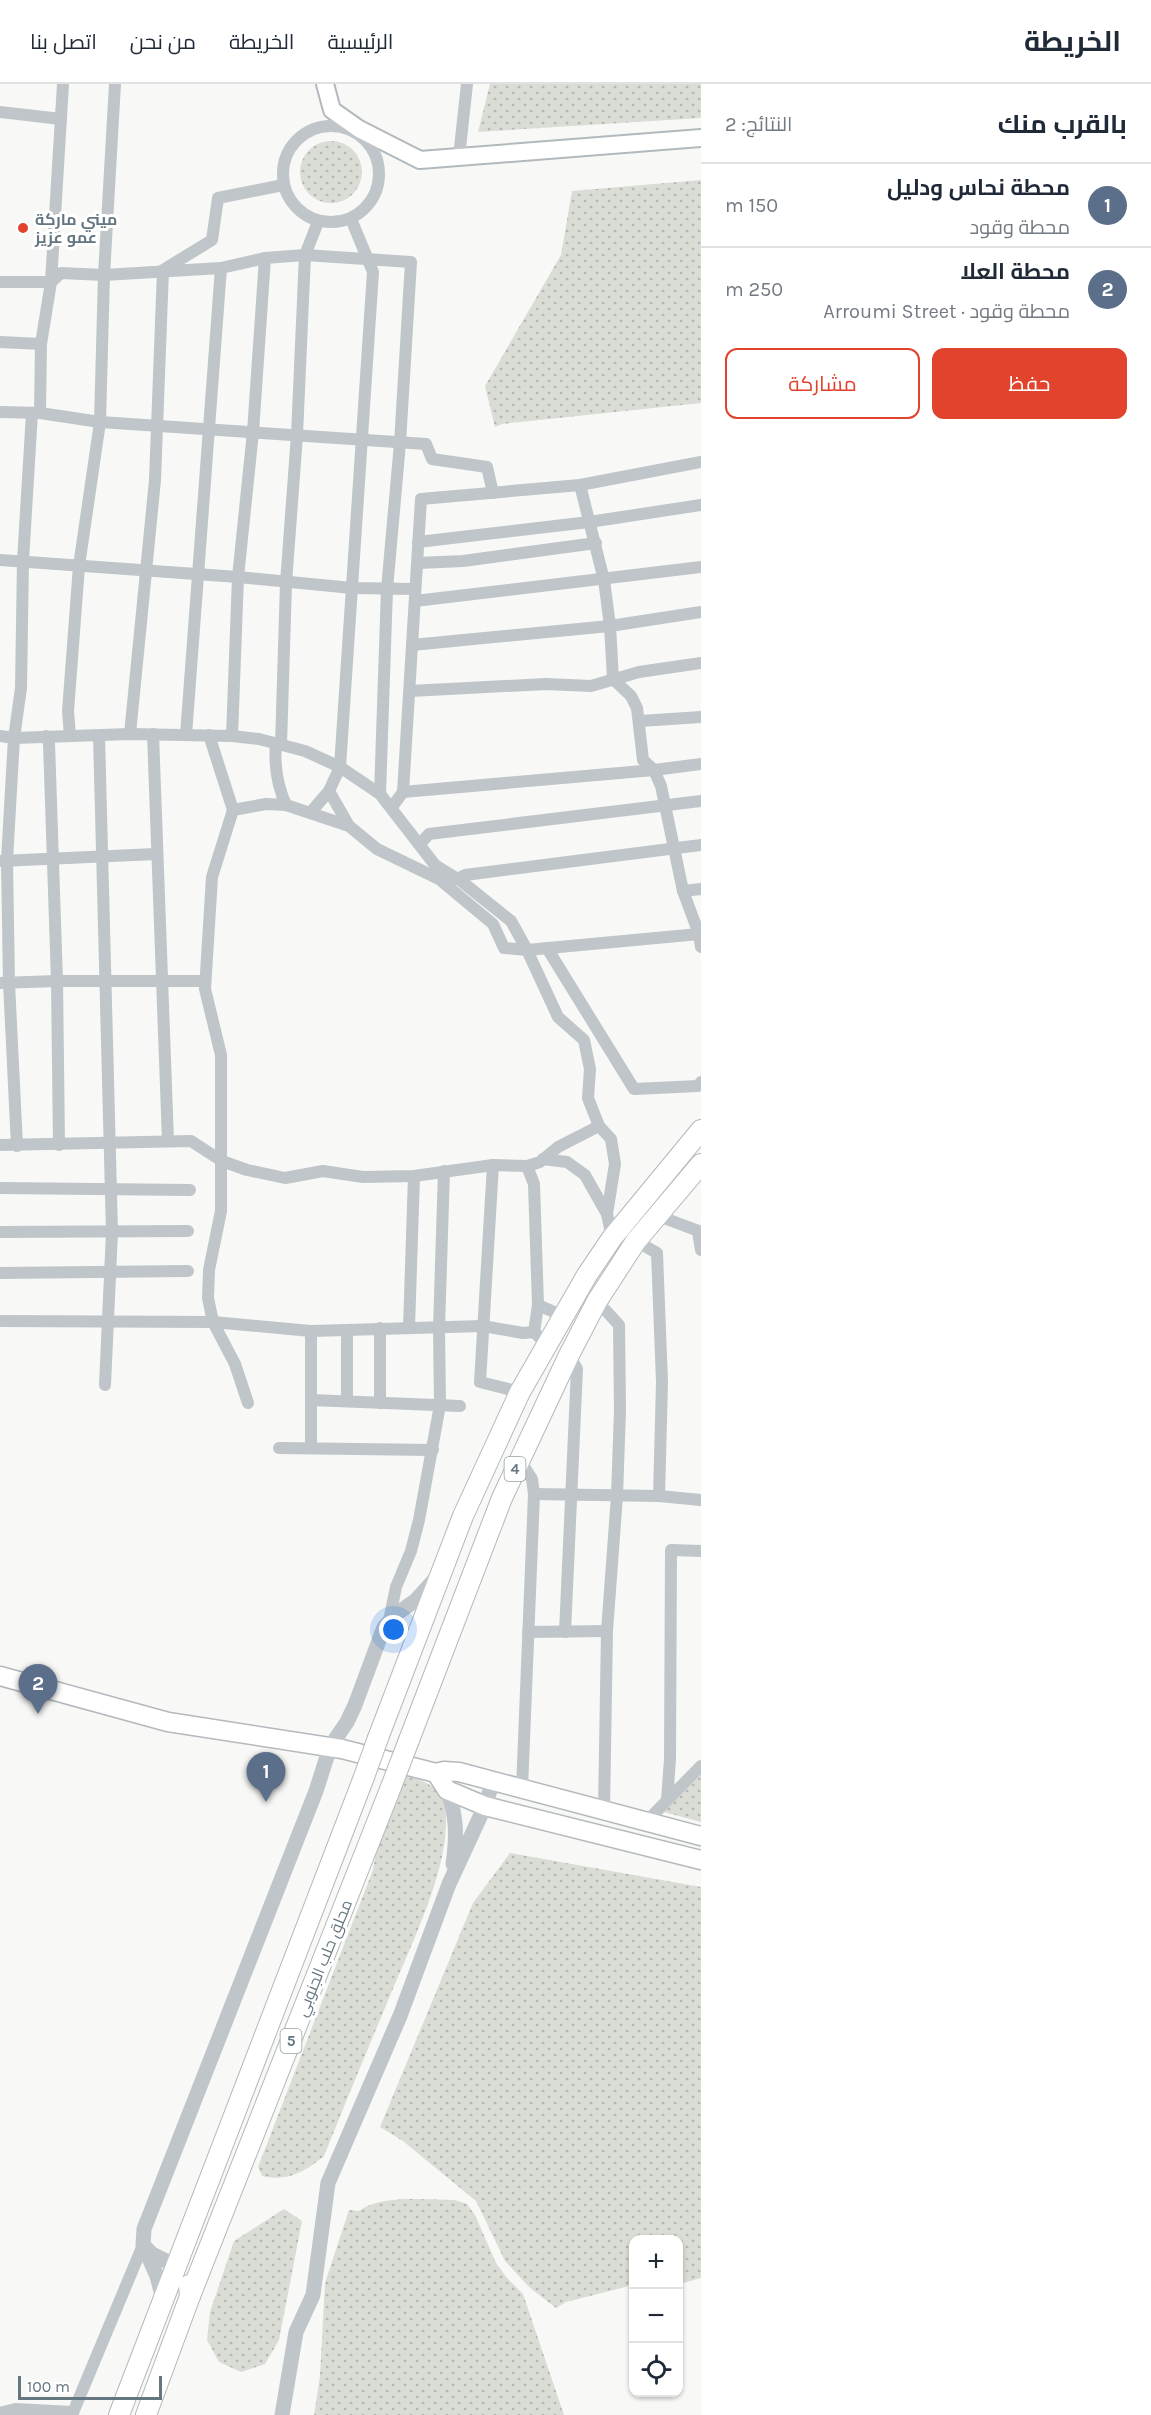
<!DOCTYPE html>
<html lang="ar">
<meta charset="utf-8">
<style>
body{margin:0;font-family:Karla,Cairo,sans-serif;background:#f6f6f7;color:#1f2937;direction:rtl}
.controls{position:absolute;right:18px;bottom:18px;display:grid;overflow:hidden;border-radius:12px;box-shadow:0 2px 4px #0004}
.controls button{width:54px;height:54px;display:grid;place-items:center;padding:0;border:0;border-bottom:2px solid #e0e1e3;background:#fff;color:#1f2937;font:30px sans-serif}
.scale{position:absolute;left:18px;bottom:15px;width:144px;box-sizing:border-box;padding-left:6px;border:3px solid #647781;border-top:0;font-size:16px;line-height:21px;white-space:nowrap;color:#647781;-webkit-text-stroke:4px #fff;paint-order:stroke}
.you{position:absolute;left:394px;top:1546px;width:21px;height:21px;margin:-15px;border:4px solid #fff;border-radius:50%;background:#1a73e8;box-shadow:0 0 0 9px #1a73e833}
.badge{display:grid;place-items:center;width:39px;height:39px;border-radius:50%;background:#e1432d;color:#fff;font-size:20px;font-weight:700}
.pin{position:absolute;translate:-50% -50px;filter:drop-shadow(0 2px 3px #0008)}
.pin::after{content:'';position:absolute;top:32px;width:21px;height:18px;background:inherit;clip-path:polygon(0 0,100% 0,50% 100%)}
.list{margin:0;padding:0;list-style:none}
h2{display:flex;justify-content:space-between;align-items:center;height:78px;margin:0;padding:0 24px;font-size:26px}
h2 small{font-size:20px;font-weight:400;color:#747a83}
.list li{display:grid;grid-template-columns:39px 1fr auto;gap:18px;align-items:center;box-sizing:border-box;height:84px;padding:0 24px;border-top:2px solid #e0e1e3}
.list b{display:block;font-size:22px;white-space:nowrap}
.list p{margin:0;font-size:20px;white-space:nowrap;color:#747a83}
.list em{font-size:20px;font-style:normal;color:#747a83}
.actions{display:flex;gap:12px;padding:18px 24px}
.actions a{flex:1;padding:14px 0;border:2px solid #e1432d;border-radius:12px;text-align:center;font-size:21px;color:#e1432d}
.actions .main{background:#e1432d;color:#fff}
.icon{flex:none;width:33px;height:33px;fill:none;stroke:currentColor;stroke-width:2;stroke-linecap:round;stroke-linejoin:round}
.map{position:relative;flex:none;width:701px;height:2331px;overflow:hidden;direction:ltr}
header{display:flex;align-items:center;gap:36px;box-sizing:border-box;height:84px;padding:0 30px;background:#fff;border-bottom:2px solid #e0e1e3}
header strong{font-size:28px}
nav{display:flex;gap:33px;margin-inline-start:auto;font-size:21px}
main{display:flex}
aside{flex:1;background:#fff}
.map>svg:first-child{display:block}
.grass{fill:url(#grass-dots)}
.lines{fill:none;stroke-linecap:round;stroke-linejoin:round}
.secondary-casing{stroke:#b2b9bd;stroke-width:20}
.primary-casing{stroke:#b3b9bc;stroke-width:21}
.trunk-casing{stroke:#b3b8bb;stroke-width:22}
.minor{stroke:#bfc5c8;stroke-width:12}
.tertiary{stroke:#bfc5c8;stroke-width:15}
.secondary{stroke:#fff;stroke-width:16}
.primary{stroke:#fff;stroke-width:18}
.trunk{stroke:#fff;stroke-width:20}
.trunk-bridge-casing{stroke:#b3b8bb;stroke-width:22;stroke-linecap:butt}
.trunk-bridge{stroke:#fff;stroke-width:20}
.poi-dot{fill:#e1432d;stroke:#fff;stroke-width:2}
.labels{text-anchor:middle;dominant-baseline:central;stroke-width:6;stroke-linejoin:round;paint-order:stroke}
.shield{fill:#fff;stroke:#92a0a7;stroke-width:1.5}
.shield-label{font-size:15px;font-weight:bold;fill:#647781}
.poi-label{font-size:16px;font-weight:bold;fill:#647781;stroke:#fff;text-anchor:start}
.street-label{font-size:16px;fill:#647781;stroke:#fff}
</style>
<header>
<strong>الخريطة</strong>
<nav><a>الرئيسية</a><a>الخريطة</a><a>من نحن</a><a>اتصل بنا</a></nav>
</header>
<main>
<aside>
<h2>بالقرب منك<small>النتائج: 2</small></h2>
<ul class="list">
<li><span class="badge" style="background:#5c6f8a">1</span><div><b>محطة نحاس ودليل</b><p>محطة وقود</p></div><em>150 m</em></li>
<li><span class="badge" style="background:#5c6f8a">2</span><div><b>محطة العلا</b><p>محطة وقود · Arroumi Street</p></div><em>250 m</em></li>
</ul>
<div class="actions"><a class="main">حفظ</a><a>مشاركة</a></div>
</aside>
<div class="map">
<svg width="701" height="2331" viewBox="0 0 701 2331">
<defs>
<pattern id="grass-dots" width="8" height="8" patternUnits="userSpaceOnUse" patternTransform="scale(1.5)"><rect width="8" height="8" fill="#d9ddd5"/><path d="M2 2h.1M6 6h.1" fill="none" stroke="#b4b8b2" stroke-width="1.8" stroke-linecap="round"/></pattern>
</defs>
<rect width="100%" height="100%" fill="#f8f8f6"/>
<g class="grass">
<polygon points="490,0 701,0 701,34 478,48"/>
<circle cx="331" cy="88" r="31"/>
<polygon points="701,96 701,319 502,340 495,343 485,302 561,171 572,107"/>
<path d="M406 1691C424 1697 442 1703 445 1724 453 1777 412 1858 392 1907 369 1962 346 2017 324 2072 305 2088 287 2098 262 2092L258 2083 373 1786 377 1760Z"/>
<polygon points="701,1691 701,1738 664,1728"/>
<polygon points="510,1769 701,1803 701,2194 683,2199 679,2198 678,2156 634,2156 633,2201 566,2218 556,2224 529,2203 505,2177 476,2117 403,2057 380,2043 473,1819"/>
<path d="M455 2116 467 2120 475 2131 496 2179 507 2194 523 2210 564 2331H314L320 2292 325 2199 349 2126 359 2127C381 2110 427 2116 455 2116Z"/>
<polygon points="284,2125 302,2137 279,2256 265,2280 241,2288 219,2278 207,2256 210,2228 234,2157"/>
</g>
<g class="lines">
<g class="secondary-casing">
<polyline id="secondary" points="325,0 332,26 359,45 420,76 701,54"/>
</g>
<g class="primary-casing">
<g id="primary">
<polyline points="0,1592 168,1638 342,1665 436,1689 444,1687 459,1688 701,1752"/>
<polyline points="436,1689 447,1706 485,1722 701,1776"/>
</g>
</g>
<g class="trunk-casing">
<g id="trunk">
<polyline points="378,1654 463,1432 520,1308 587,1191 612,1154 701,1046"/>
<polyline points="409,1656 502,1414 569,1271 597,1217 636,1157 701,1080"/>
<polyline points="190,2212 391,1703"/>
<polyline points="119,2331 364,1693"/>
<polyline points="146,2331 190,2212 189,2201"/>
</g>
</g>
<g class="minor">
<polyline points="0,28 61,35"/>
<circle cx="331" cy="90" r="48"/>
<polyline points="459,73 467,0"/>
<polyline points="0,198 51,198 61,189 104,191 221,184 265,174 305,171 411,178 400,359 387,505 380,710"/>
<polyline points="0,258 41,260"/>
<polyline points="0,328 40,329 100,338 426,360 432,375 487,383 493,409"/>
<polyline points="40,329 41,260 51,198 63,0"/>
<polyline points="580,401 604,496 610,542 613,595 631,612 637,624 643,676 654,686 661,702 683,807 699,850 701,863"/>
<polyline points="418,458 589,438 701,421"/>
<polyline points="0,476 238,493 352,504 415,505"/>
<polyline points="418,479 463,477 596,459"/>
<polyline points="415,517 701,483"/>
<polyline points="412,561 610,542 701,528"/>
<polyline points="410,607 546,600 591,602 639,588 701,579"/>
<polyline points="640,637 701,633"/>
<polyline points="130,650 155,396 163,186 212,156 218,114 283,101"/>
<polyline points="153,650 168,1057"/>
<polyline points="186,651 221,184"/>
<polyline points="209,651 233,726 212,793 205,905 221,971 221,1127 209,1186 208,1214 213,1238 235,1280 248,1319"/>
<polyline points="0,652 14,654 130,650 232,652 259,655 305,667 340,683 380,710 435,781 461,797 511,837 527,866 558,933 584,956 590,985 588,1014 599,1042 611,1055 615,1080 607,1130 612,1154"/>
<polyline points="46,652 49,659 57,897 59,1061"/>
<polyline points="70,652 68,627 79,482 100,338 104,191 115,0"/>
<polyline points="99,652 112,1148 105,1301"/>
<polyline points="232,652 238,493 253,348 265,174"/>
<path d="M276 659C274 681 277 701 286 721"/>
<polyline points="281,661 286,499 297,351 305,171 318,138"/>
<polyline points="329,707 349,742"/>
<polyline points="403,708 654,686 701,680"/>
<polyline points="392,723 403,708 421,415 580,401 701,378"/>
<polyline points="233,726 266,720 286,721 349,742 377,765 439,795 493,840 504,864 527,866 699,850"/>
<polyline points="311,728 329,707 340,683 373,188 351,135"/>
<polyline points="420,760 429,750 701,717"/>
<polyline points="1,777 156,770"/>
<polyline points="457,795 465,791 701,761"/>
<polyline points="683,807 701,805"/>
<polyline points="547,864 634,1005 698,1002 701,998"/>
<polyline points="0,899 57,897 205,897"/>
<polyline points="0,1061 191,1057 222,1077 247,1086 285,1094 323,1087 363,1093 414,1092 493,1081 527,1082 540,1078 558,1063 599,1042"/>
<polyline points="17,1062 9,899 7,776 14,654 21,604 23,477 32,329"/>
<polyline points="543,1075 567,1078 585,1091 607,1130"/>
<polyline points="493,1081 480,1298 520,1308"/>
<polyline points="527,1082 534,1100 538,1221 563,1232"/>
<polyline points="0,1104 190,1106"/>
<polyline points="656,1131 701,1148"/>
<polyline points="0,1148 188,1147"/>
<polyline points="698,1148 701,1166"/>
<polyline points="636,1157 657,1169 662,1298 659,1412"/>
<polyline points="0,1189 188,1187"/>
<polyline points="597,1217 619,1241 620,1326 617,1412 607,1547 604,1726"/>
<polyline points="0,1237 213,1238 311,1247 483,1242 523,1249 534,1248 546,1260"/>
<polyline points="409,1244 414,1092"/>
<polyline points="311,1247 311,1363"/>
<polyline points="534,1248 538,1221"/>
<polyline points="311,1316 460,1322"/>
<polyline points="347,1316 347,1246"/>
<polyline points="380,1319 380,1244"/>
<polyline points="279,1364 433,1366"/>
<polyline points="519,1375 532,1395 534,1410 522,1705"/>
<polyline points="534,1410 659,1412 701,1416"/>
<polyline points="389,1537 396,1503 411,1467 419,1436 440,1321 439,1244 444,1087"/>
<polyline points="528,1548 607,1547"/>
<polyline points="565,1548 577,1285 569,1271"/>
<polyline points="667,1716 670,1675 671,1466 701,1467"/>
<polyline points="646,1738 701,1682"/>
<polyline points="0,2329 15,2325 73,2328"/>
<polyline points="72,2331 143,2161"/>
</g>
<g class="tertiary">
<path d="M447 1706C457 1732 457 1753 453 1780"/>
<polyline points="145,2163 152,2170 176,2182"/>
<polyline points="163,2215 157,2192 143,2161 144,2145 316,1707 330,1663 347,1638 355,1621 384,1543 395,1531 416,1516 436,1494"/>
<polyline points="282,2331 296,2248 313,2211 328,2099 400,1932 449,1800 485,1722 493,1697"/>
</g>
<use href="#secondary" class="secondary"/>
<use href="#primary" class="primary"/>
<use href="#trunk" class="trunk"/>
<g class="trunk-bridge-casing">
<g id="trunk-bridge">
<polyline points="364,1693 378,1654"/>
<polyline points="391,1703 409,1656"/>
</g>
</g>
<use href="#trunk-bridge" class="trunk-bridge"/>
</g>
<circle class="poi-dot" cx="23" cy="144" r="6"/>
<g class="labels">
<g class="shield">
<rect x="504.5" y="1373" width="21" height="24" rx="4.5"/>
<rect x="280.5" y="1945" width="21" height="24" rx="4.5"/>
</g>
<g class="shield-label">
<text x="515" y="1385">4</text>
<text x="291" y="1957">5</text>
</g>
<g class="poi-label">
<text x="35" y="135">ميني ماركة<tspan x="35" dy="18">عمو عزيز</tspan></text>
</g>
<g class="street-label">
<text transform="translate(324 1874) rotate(-68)">محلق حلب الجنوبي</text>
</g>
</g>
</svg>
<div class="controls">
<button>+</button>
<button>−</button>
<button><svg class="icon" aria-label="locate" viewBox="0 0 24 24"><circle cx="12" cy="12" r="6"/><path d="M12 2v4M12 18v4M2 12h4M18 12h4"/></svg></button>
</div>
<div class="scale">100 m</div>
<div class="you"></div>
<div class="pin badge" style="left:266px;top:1718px;background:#5c6f8a">1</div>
<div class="pin badge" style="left:38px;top:1630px;background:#5c6f8a">2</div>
</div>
</main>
